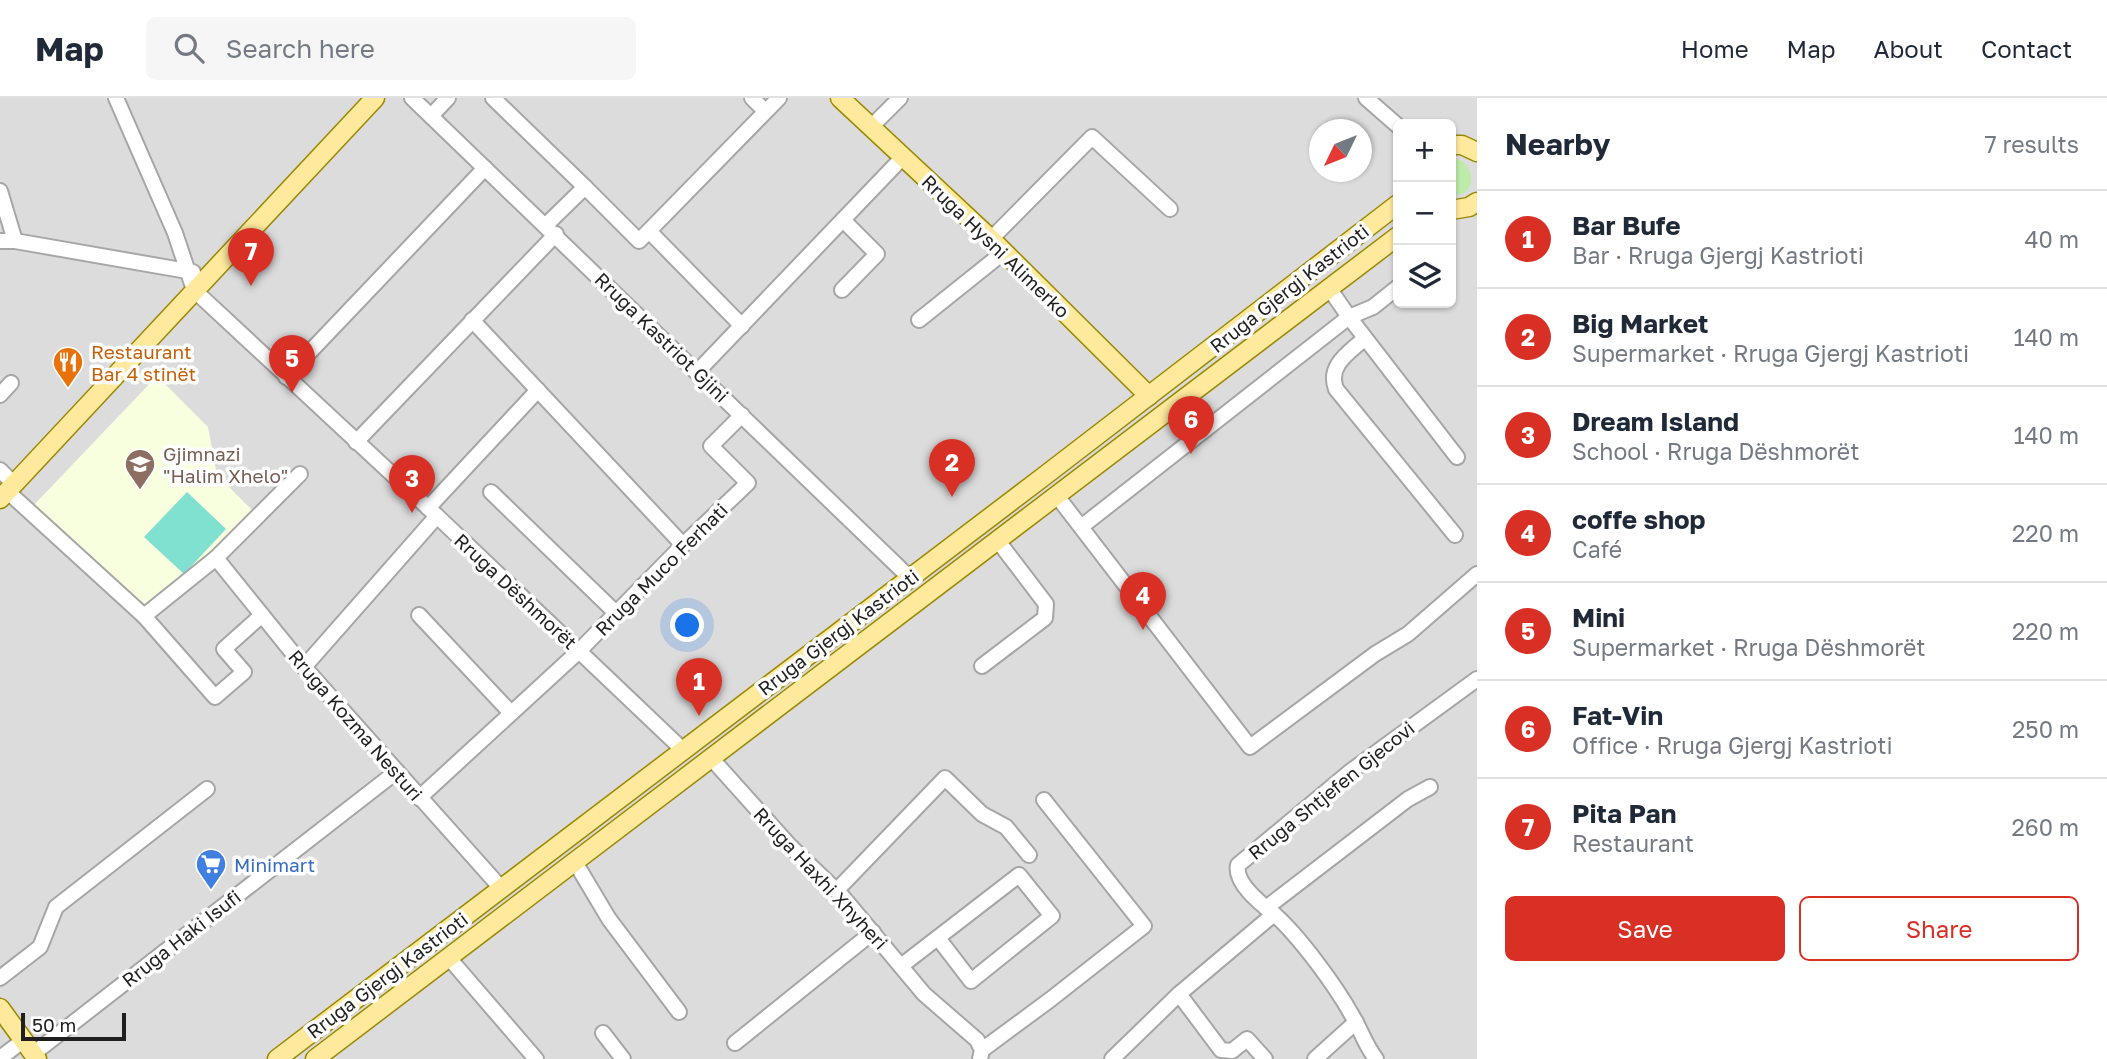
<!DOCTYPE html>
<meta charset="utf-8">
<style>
body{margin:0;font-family:"Golos Text",sans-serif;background:#f6f6f7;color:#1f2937}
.controls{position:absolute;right:21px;top:21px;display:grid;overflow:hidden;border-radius:10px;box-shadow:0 2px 5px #0004}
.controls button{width:63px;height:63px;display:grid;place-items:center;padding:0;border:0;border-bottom:2px solid #e0e1e3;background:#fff;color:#1f2937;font:35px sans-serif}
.compass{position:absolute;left:1309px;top:21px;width:63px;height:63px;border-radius:50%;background:#fff;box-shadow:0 2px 5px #0004;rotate:227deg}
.scale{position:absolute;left:21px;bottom:18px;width:105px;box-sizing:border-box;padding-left:7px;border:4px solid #1f1f1f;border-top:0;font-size:19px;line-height:24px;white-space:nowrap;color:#1f1f1f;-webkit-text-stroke:5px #fff;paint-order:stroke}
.you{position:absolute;left:688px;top:528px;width:24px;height:24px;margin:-18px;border:5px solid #fff;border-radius:50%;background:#1a73e8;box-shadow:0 0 0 10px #1a73e833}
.badge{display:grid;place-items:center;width:46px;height:46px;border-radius:50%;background:#d93025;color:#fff;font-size:23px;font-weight:700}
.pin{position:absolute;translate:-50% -58px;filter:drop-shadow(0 2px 4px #0008)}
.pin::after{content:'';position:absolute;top:37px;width:24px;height:21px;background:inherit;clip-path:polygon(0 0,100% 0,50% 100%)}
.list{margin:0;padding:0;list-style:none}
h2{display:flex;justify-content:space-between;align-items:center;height:91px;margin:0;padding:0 28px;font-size:30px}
h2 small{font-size:23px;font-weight:400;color:#747a83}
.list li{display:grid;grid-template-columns:46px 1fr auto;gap:21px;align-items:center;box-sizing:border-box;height:98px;padding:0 28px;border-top:2px solid #e0e1e3}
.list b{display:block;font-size:26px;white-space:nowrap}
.list p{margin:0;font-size:23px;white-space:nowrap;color:#747a83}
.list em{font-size:23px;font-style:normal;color:#747a83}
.actions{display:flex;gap:14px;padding:21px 28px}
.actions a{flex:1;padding:16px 0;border:2px solid #d93025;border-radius:10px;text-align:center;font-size:24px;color:#d93025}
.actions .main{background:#d93025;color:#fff}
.icon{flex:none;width:38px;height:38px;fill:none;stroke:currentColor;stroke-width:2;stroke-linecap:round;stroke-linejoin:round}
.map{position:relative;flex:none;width:1477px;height:961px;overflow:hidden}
header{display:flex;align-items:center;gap:42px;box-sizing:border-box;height:98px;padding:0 35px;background:#fff;border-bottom:2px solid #e0e1e3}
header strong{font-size:33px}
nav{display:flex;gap:38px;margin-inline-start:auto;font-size:24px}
.search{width:490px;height:63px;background:#f6f6f7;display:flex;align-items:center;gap:18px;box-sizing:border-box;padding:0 24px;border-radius:10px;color:#747a83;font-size:26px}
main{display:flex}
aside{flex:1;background:#fff}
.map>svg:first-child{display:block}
.residential{fill:#dddcdc;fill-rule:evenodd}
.education{fill:#f8ffdf}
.grass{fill:#bcebaa}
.pitch{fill:#81e1d1}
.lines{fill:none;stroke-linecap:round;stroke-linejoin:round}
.minor-casing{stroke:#a6a6a6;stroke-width:18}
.major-casing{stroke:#9a8900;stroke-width:21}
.minor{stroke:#fff;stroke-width:14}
.major{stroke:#fee99c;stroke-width:18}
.labels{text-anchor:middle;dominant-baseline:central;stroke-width:7;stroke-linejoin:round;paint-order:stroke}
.street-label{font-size:19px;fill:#1f1f1f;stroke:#fff}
.food-label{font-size:19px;fill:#c56008;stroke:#fff;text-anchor:start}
.education-label{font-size:19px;fill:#785e54;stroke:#fff;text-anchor:start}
.shop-label{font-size:19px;fill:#366cbe;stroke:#fff;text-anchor:start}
</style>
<header>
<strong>Map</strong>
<div class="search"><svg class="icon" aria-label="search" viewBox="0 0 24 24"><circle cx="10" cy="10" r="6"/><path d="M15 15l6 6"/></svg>Search here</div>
<nav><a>Home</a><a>Map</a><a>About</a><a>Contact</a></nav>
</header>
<main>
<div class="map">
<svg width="1477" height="961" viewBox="0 0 1477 961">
<rect width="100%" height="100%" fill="#f0efe5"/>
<path class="residential" d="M0 0H1477V961H0ZM1398 26H1451V205H1398ZM1320 32H1362V74H1320Z"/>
<polygon class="education" points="157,278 208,329 217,377 254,414 212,456 145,508 140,508 32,409"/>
<path class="grass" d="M1456 61C1477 66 1477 100 1451 97V62Z"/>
<polygon class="pitch" points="187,394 226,431 184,476 144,439"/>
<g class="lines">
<g class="minor-casing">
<g id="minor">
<polyline points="116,0 175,135 194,192 437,418 683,652"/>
<polyline points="412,0 910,480"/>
<polyline points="493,0 585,89"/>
<polyline points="752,0 765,13"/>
<polyline points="1366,0 1398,28"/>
<polyline points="431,18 448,0"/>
<polyline points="871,29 900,0"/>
<polyline points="0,93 15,143"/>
<polyline points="546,127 585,89 639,143 779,0"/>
<polyline points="649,133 742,228"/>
<polyline points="991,141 1092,39 1170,111"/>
<polyline points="0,143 15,143 193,174"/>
<polyline points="1329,190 1349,219 1373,209 1398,189"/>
<polyline points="842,192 877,156 843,122"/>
<polyline points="472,222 683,447"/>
<polyline points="919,222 1004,154"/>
<path d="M1365 240C1349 255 1327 267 1336 291L1455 437"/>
<polyline points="698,273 903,59"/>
<polyline points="286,279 485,70"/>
<polyline points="0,297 11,285"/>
<polyline points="356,344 556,136"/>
<polyline points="0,372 14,386"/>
<polyline points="7,393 144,518 216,460 300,376"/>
<polyline points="491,394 616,515"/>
<polyline points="1057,398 1250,649 1375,556 1408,536 1477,476"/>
<polyline points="428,410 538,292"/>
<polyline points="1081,429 1349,219 1457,359"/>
<polyline points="216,460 304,569 501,790"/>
<polyline points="419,517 511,615"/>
<polyline points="144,518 215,599 244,574 224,551 262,517"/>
<polyline points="982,568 1045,520 1046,506 998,443"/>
<polyline points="304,569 437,418"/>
<polyline points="712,661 789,747 842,798 924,896 977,942 982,952 980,961"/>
<polyline points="419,700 579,553 683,447 748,385 711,348 742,317"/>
<polyline points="575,764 609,821 679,914"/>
<polyline points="837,792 945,680 982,716 1006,729 1029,757"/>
<polyline points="1266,810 1408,701 1430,689"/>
<path d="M1274 816C1261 806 1234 785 1238 767L1351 673 1477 581"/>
<polyline points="449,860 536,961"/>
<polyline points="901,868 1019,777 1052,818 971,883 938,840"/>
<polyline points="0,880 40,849 56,809 207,691"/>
<polyline points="1179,896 1221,952 1232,953 1247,941 1265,961"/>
<polyline points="603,935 623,961"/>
<polyline points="735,945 873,834"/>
<polyline points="982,952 1051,901 1144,828 1044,702"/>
<polyline points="33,956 396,674"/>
<polyline points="0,960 24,942"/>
<path d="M1112 961 1179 896 1274 816C1299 838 1336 888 1353 919 1361 933 1366 948 1376 961"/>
<polyline points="1315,961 1356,924"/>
</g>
</g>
<g class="major-casing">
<g id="major">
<polyline points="840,0 991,141 1149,298"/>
<polyline points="1451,47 1462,47 1477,54"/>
<polyline points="1451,112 1469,109 1477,104"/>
<polyline points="0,401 375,0"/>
<polyline points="0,910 37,961"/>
<polyline points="277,961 1043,379 1398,106"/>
<polyline points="315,961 1398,138"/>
</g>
</g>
<use href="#minor" class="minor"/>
<use href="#major" class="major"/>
</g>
<defs>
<g id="restaurant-pin" transform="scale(1.575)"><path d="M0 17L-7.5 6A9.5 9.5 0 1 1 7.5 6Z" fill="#e8710a" stroke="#fff"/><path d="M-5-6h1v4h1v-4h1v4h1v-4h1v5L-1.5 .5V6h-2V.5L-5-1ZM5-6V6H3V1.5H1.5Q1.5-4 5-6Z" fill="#fff"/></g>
<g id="school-pin" transform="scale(1.575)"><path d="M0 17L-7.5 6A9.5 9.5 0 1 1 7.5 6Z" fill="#8d6e63" stroke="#fff"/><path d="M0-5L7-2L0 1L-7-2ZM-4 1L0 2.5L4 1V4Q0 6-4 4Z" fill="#fff"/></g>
<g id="supermarket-pin" transform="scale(1.575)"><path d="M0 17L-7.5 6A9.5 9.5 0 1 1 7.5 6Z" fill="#3f7fe0" stroke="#fff"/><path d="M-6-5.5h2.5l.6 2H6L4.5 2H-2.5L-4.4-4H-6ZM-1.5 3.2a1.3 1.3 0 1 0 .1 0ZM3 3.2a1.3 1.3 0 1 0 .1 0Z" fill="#fff"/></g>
</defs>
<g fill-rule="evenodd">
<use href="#restaurant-pin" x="68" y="264"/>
<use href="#school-pin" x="140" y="366"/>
<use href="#supermarket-pin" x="211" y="766"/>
</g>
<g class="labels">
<g class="street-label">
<text transform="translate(996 148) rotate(44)">Rruga Hysni Alimerko</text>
<text transform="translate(1289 190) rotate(-38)">Rruga Gjergj Kastrioti</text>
<text transform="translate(662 239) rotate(44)">Rruga Kastriot Gjini</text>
<text transform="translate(661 471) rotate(-45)">Rruga Muco Ferhati</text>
<text transform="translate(516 493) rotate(43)">Rruga Dëshmorët</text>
<text transform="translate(838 534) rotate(-37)">Rruga Gjergj Kastrioti</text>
<text transform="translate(356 627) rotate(49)">Rruga Kozma Nesturi</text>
<text transform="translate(1331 692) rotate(-39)">Rruga Shtjefen Gjecovi</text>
<text transform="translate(821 780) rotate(47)">Rruga Haxhi Xhyheri</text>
<text transform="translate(181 840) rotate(-38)">Rruga Haki Isufi</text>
<text transform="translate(387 877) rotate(-37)">Rruga Gjergj Kastrioti</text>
</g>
<g class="food-label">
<text x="91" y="253">Restaurant<tspan x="91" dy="22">Bar 4 stinët</tspan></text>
</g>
<g class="education-label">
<text x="163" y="355">Gjimnazi<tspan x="163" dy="22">"Halim Xhelo"</tspan></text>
</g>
<g class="shop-label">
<text x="234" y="766">Minimart</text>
</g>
</g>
</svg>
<div class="controls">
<button>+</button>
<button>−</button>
<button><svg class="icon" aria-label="layers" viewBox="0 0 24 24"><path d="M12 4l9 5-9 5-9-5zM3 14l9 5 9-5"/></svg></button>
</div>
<svg class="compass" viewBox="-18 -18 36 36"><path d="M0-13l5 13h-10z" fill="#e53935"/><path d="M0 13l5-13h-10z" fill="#747a83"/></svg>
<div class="scale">50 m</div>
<div class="you"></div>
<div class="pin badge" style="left:699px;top:618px">1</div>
<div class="pin badge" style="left:952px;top:399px">2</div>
<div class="pin badge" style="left:412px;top:415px">3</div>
<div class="pin badge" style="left:1143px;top:532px">4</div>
<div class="pin badge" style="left:292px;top:295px">5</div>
<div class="pin badge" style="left:1191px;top:356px">6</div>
<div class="pin badge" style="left:251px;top:188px">7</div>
</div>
<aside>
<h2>Nearby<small>7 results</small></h2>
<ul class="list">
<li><span class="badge">1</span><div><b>Bar Bufe</b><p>Bar · Rruga Gjergj Kastrioti</p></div><em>40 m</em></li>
<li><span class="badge">2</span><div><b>Big Market</b><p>Supermarket · Rruga Gjergj Kastrioti</p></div><em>140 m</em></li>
<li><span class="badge">3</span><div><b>Dream Island</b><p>School · Rruga Dëshmorët</p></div><em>140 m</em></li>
<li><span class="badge">4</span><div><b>coffe shop</b><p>Café</p></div><em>220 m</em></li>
<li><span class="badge">5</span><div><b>Mini</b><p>Supermarket · Rruga Dëshmorët</p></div><em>220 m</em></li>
<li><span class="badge">6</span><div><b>Fat-Vin</b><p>Office · Rruga Gjergj Kastrioti</p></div><em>250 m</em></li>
<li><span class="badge">7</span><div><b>Pita Pan</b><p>Restaurant</p></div><em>260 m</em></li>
</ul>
<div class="actions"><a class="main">Save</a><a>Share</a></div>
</aside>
</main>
